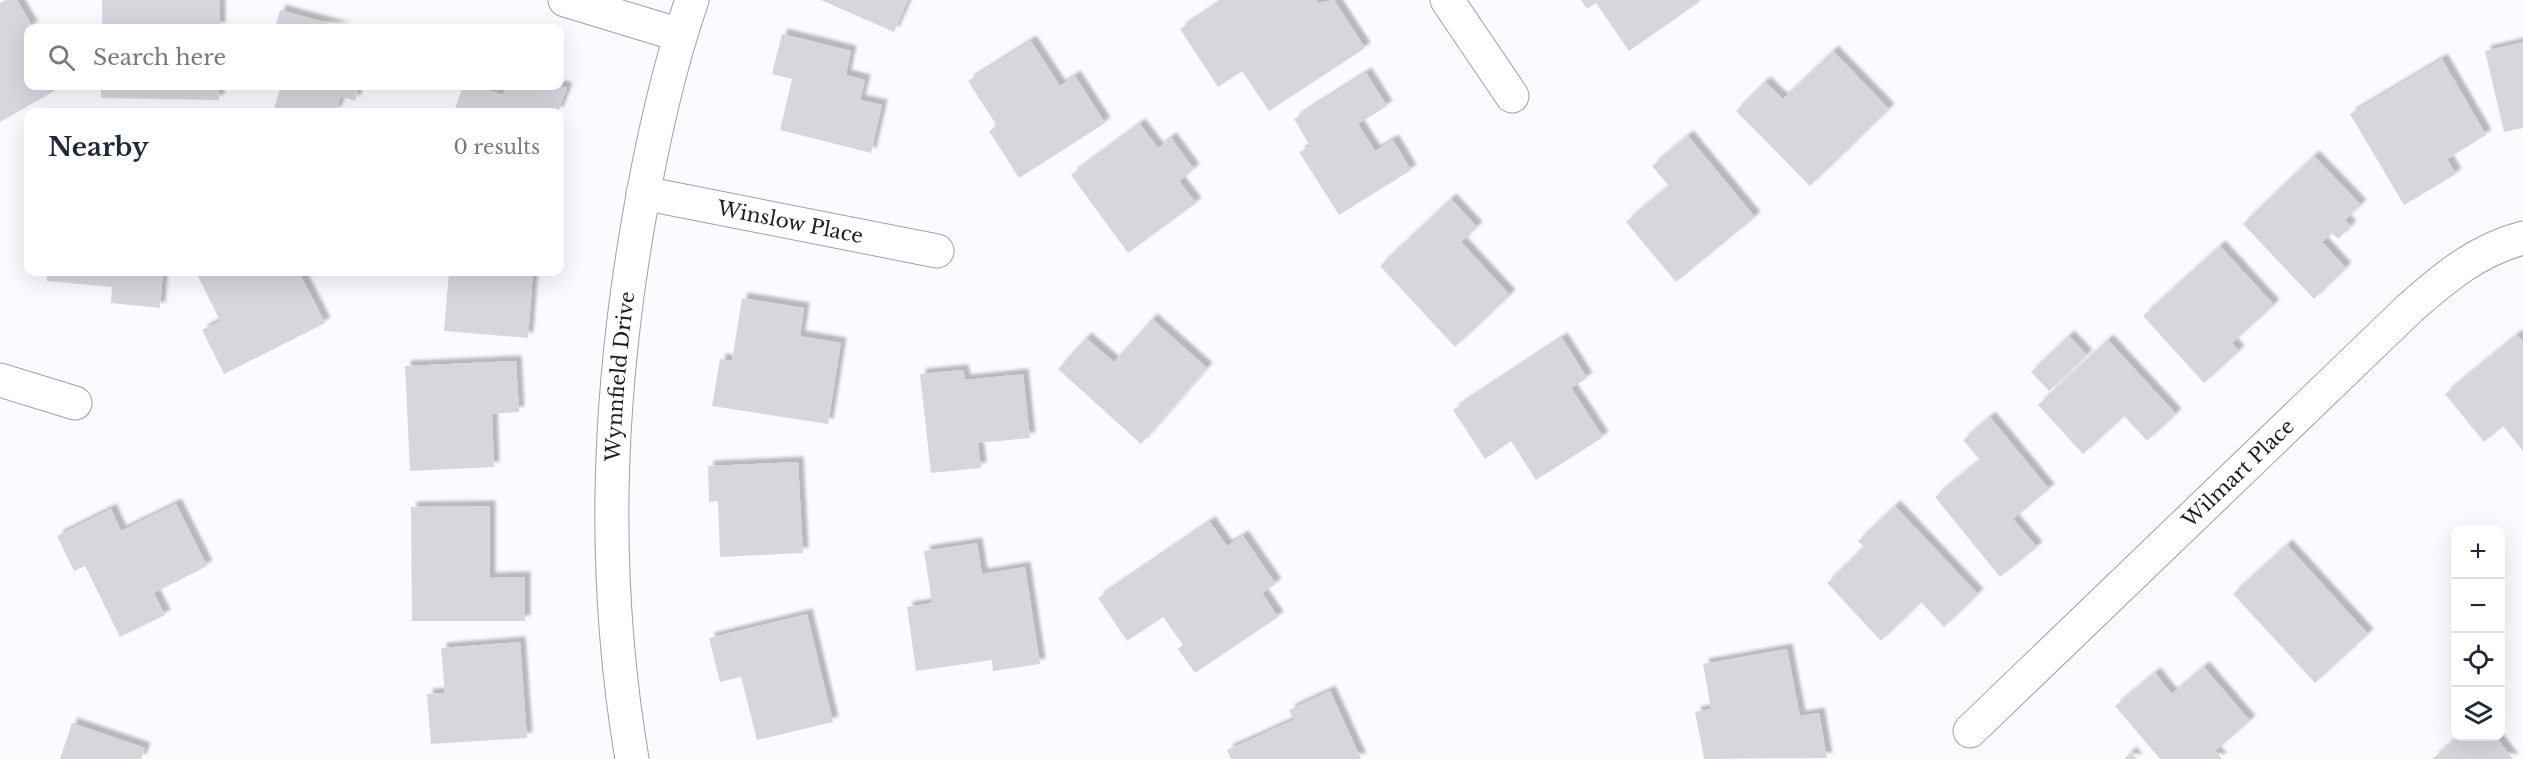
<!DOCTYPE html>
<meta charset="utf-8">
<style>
body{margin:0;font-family:"Libre Baskerville",serif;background:#f6f6f7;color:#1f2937}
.controls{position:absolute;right:18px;bottom:18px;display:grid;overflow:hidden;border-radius:12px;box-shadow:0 6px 24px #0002}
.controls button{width:54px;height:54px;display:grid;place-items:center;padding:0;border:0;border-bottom:2px solid #e0e1e3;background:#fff;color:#1f2937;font:30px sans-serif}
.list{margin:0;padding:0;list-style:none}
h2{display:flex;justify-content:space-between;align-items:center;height:78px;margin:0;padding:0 24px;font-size:26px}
h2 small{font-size:20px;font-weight:400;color:#747a83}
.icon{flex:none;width:33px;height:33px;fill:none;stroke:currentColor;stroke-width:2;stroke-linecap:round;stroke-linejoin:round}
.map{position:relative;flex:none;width:2523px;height:759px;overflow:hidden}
.search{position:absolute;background:#fff;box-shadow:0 6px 24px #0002;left:24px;top:24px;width:540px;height:66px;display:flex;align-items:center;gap:15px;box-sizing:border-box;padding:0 21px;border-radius:12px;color:#747a83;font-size:22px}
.panel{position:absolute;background:#fff;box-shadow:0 6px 24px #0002;left:24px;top:108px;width:540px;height:168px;border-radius:12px}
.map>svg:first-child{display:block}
.building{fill:#d9d5dd;filter:url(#shadow)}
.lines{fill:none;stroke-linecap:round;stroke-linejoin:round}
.minor-casing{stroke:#a19ea5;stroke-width:35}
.minor{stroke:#fff;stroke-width:33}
.labels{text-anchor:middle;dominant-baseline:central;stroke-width:4.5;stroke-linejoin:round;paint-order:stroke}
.street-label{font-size:20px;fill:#1e1d20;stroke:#fcfaff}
</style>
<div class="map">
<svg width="2523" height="759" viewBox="0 0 2523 759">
<defs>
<filter id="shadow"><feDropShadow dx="5.5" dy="-5.5" stdDeviation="1.5" flood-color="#0004"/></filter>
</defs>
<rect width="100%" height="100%" fill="#fcfaff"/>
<g class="building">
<polygon points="6,0 17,0 33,28 28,28 28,86 63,86 0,122 0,3"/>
<rect x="102" y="0" width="118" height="28"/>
<polygon points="821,0 908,0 894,32"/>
<polygon points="1224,0 1316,0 1318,3 1334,0 1365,48 1269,111 1242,71 1218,87 1180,29"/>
<polygon points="1581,0 1698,0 1699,2 1629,51 1596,3 1587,9"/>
<polygon points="280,10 345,28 275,28"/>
<polygon points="782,34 851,51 846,75 865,80 860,100 882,105 871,153 780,130 792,79 772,74"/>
<polygon points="1031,41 1060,86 1075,76 1105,123 1019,178 989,131 997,126 968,81"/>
<polygon points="2523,42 2523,128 2504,132 2485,51"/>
<polygon points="1833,51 1889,109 1810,186 1736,111 1765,82 1783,99"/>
<polygon points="2442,59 2486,135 2447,159 2456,174 2404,205 2350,114"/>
<polygon points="1366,73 1387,106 1358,124 1375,151 1393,140 1411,170 1339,215 1299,152 1310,146 1294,119"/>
<polygon points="101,86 219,86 219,100 101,98"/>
<polygon points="281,86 359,86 355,101 341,96 336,112 273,112"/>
<polygon points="463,86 476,86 503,95 506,86 560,86 567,88 558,112 454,112"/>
<polygon points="1140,124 1158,148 1171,138 1194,169 1179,181 1196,203 1128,253 1071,175"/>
<polygon points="1688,136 1755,217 1676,282 1626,222 1669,186 1652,166"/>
<polygon points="2314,156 2361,205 2345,220 2351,226 2338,239 2332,233 2322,242 2346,268 2314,299 2243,224"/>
<polygon points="1451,199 1477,227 1461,242 1510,295 1455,347 1380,266"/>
<polygon points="2220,246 2274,305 2232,343 2239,351 2204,383 2143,316"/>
<polygon points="47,272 163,272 160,308 111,303 112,287 47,281"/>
<polygon points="196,272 299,272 325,323 224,374 202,330 220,321"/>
<polygon points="449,272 533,272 528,338 444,331"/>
<polygon points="742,298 804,308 800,336 841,343 828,424 712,406 720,359 732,361"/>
<polygon points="1152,319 1207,368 1141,444 1058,369 1086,338 1114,362"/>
<polygon points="2517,335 2523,342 2523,451 2503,426 2484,442 2445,394"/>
<polygon points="2069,336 2087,355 2049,391 2031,372"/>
<polygon points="1562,338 1587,378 1571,388 1603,437 1536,480 1511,441 1485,459 1453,410"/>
<polygon points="2108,340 2176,414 2147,441 2124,416 2083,454 2038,405"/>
<polygon points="516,361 519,412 492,414 494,467 410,471 405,366"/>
<polygon points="963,370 965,380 1023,374 1030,438 978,443 981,468 931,473 920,374"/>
<polygon points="1990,417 2049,489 2013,519 2037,547 2000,577 1935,497 1980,460 1963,440"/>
<polygon points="798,462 803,553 720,557 718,501 709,502 708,466"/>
<polygon points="176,504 207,566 154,593 165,615 120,637 85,566 74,571 57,536 111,509 121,531"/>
<polygon points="490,506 490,578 525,577 525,621 412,621 411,507"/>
<polygon points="1895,506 1978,594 1944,627 1921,602 1881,641 1827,583 1864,547 1858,541"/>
<polygon points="1210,522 1227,546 1243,536 1276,584 1262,593 1278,617 1195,673 1178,649 1183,645 1163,617 1127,641 1098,598"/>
<polygon points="977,543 982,574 1025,567 1040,664 993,671 992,660 916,671 907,607 932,603 924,551"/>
<polygon points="2287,545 2368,634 2315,683 2233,594"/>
<polygon points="807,614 833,722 757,740 741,677 720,682 709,638"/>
<polygon points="520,642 527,738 431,744 427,694 445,693 441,648"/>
<polygon points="1787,649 1800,716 1819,713 1827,758 1704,759 1695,712 1711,709 1703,664"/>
<polygon points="2204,667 2250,721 2215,751 2222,759 2160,759 2115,706 2155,673 2172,694"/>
<polygon points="1330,691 1361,759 1231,759 1227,750 1294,720 1289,710"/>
<polygon points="72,723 145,748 141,759 60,759"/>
<polygon points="2459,736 2495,736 2513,759 2432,759"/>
<polygon points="2131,752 2137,759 2124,759"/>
</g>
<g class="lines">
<g class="minor-casing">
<g id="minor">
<polyline points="565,0 680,35"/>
<polyline points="1447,0 1512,96"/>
<path id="s1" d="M643 193 937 251"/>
<polyline points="0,380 75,403"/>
<path id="s2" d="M1970 731 2410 308C2444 278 2477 250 2523 238"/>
<path id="s3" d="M632 759C602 580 607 408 637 230 650 152 666 75 692 0"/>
</g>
</g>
<use href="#minor" class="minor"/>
</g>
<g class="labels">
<g class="street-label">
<text stroke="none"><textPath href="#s1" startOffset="150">Winslow Place</textPath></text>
<text stroke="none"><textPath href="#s3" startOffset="384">Wynnfield Drive</textPath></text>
<text stroke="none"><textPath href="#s2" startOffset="372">Wilmart Place</textPath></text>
</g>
</g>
</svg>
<div class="controls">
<button>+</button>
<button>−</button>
<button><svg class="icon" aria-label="locate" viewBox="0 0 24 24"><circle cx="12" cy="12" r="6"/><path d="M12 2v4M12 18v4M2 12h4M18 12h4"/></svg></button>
<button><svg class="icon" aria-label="layers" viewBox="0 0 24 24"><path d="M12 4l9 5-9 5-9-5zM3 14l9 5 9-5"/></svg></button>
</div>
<div class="search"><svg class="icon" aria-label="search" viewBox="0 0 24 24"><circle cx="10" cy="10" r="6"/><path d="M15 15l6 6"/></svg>Search here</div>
<section class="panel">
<h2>Nearby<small>0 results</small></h2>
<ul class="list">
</ul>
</section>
</div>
